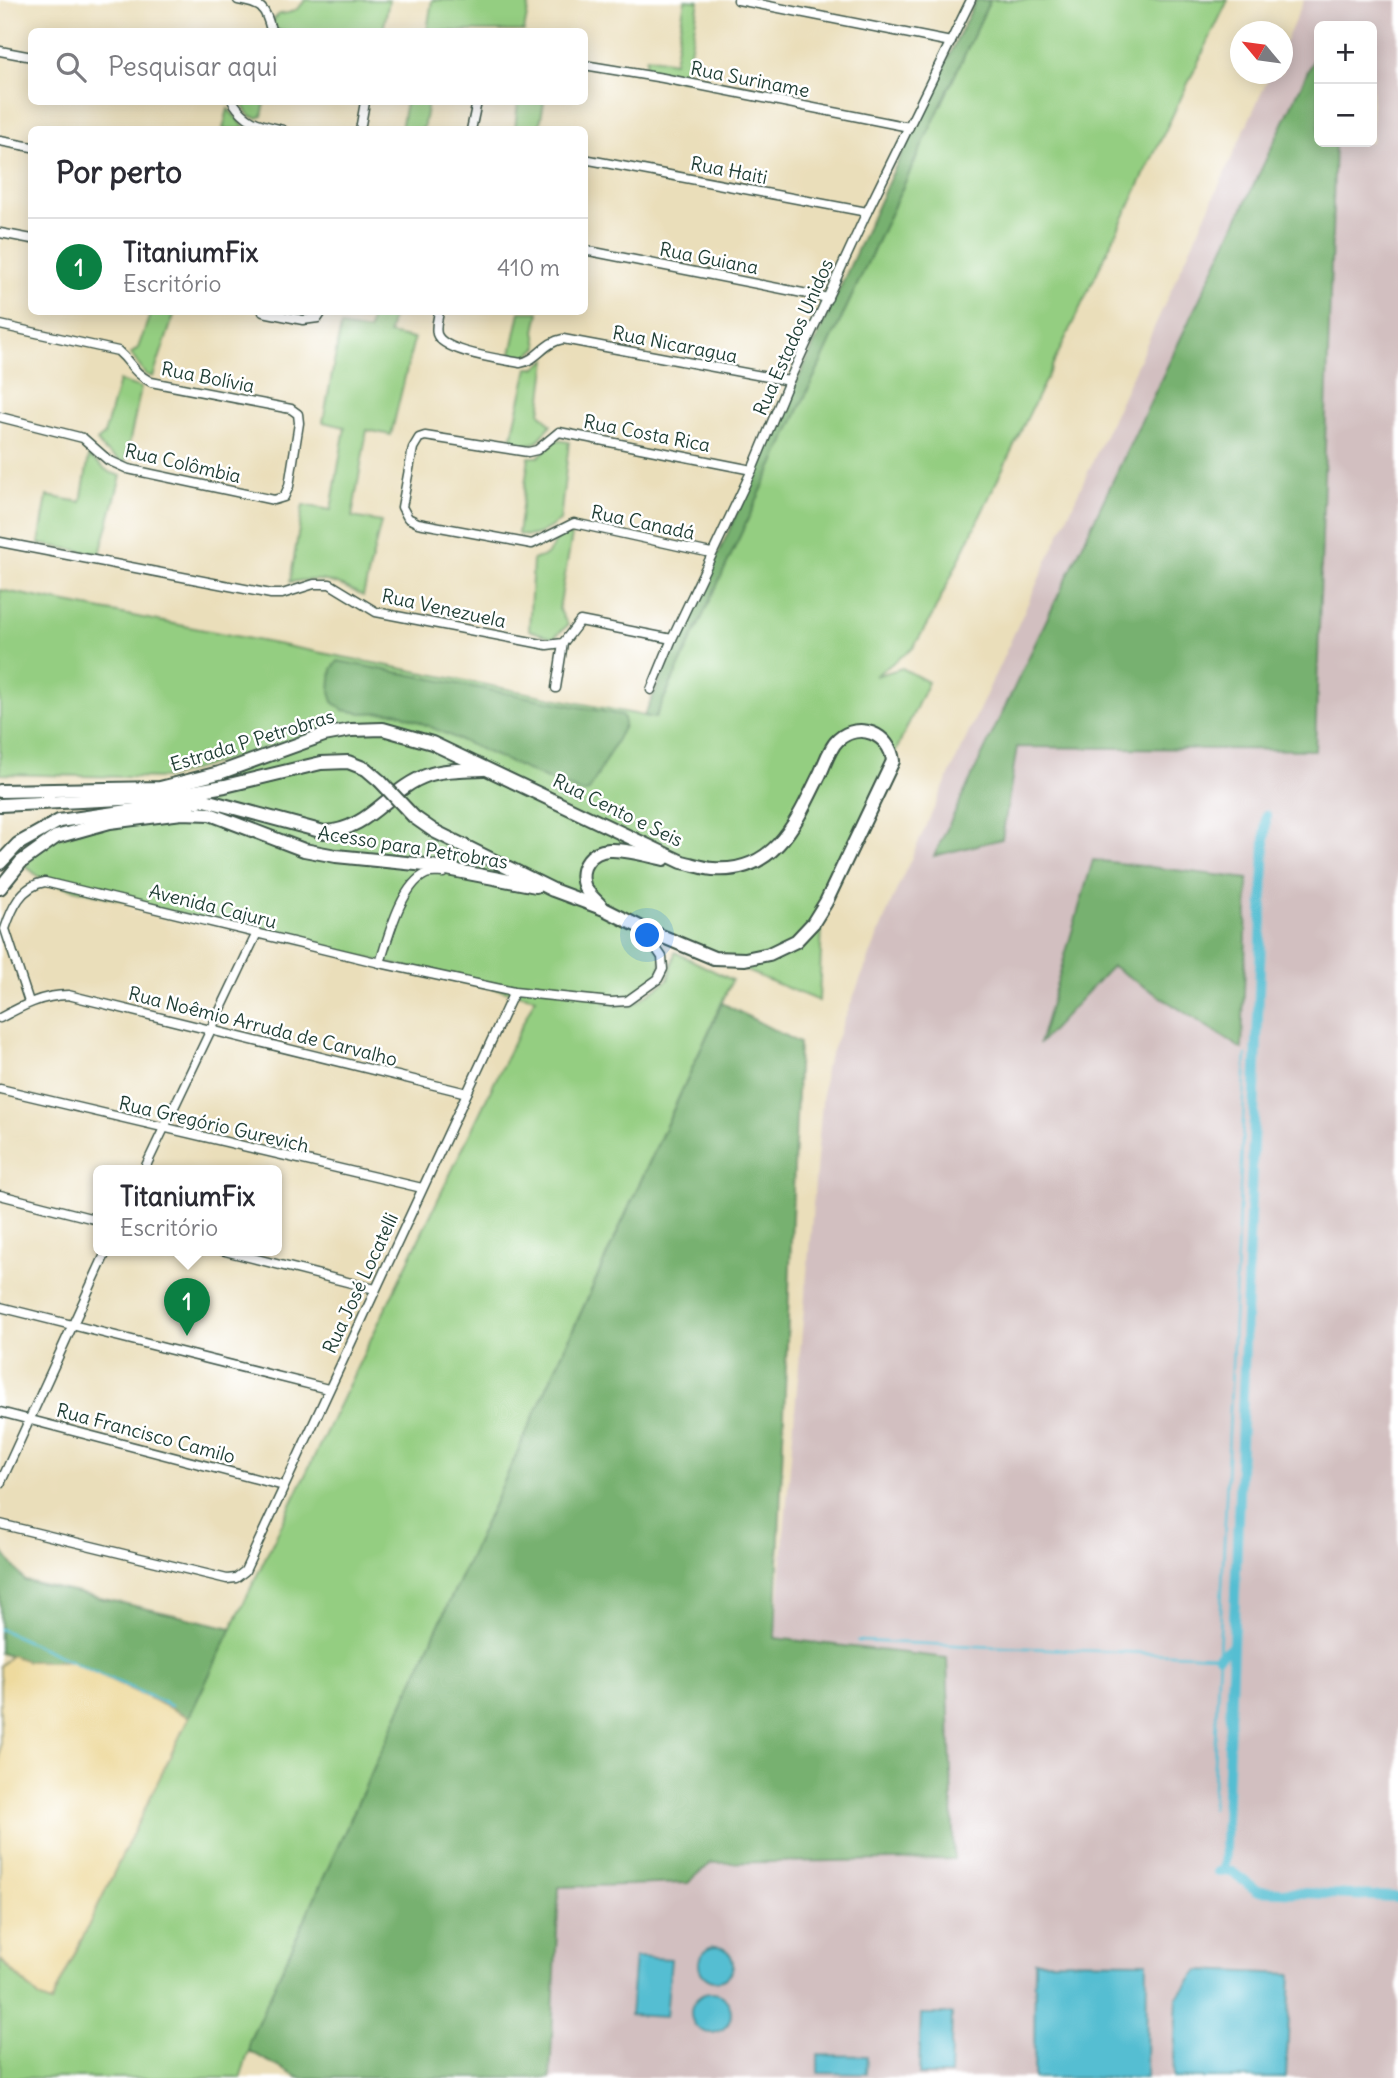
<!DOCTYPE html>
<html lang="pt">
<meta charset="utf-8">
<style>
body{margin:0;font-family:Delius,sans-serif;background:#f2f2f3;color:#2b2b33}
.controls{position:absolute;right:21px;top:21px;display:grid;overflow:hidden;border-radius:10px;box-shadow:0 4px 18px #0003}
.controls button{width:63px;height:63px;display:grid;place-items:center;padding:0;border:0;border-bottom:2px solid #e1e1e2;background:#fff;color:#2b2b33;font:35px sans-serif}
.compass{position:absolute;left:1230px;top:21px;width:63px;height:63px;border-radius:50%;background:#fff;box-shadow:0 4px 18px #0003;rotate:299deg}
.you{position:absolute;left:648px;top:936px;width:24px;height:24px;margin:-18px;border:5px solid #fff;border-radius:50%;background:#1a73e8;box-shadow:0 0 0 10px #1a73e833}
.badge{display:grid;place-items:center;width:46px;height:46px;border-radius:50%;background:#0b8043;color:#fff;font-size:23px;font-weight:700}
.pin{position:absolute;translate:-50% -58px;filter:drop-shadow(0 2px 4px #0008)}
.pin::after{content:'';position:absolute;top:37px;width:24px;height:21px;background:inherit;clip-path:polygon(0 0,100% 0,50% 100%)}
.popup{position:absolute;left:93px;top:1165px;width:189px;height:91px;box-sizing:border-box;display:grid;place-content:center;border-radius:10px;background:#fff;filter:drop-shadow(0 2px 5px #0005);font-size:23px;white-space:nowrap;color:#7c7c81}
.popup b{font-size:26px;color:#2b2b33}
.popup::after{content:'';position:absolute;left:50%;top:100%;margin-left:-14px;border:14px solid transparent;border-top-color:#fff}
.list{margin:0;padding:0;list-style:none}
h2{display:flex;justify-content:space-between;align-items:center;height:91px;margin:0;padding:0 28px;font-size:30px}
h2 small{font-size:23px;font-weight:400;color:#7c7c81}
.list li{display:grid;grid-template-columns:46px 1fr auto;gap:21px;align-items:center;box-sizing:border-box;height:98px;padding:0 28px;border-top:2px solid #e1e1e2}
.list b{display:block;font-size:26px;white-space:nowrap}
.list p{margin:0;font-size:23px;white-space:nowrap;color:#7c7c81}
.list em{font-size:23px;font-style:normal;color:#7c7c81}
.icon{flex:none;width:38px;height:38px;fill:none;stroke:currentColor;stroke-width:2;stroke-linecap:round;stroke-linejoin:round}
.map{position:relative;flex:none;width:1398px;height:2078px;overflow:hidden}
.search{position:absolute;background:#fff;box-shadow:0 4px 18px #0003;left:28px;top:28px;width:560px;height:77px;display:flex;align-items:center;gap:18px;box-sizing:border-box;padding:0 24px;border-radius:10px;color:#7c7c81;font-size:26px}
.panel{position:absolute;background:#fff;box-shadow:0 4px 18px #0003;left:28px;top:126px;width:560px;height:189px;border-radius:10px}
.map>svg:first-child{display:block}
.industrial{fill:#d2bfc0;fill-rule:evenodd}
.green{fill:#94ce81;stroke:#5a865a;stroke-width:2}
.forest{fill:#77b16f;stroke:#4b7752;stroke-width:2}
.sand{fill:#eeda9e;stroke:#868c69;stroke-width:2}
.water{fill:#55bed2;stroke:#3a7e83;stroke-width:2}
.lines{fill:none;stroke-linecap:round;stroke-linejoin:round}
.stream{stroke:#55bed2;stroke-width:2.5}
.canal{stroke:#55bed2;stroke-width:10}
.street-casing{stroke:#3d5548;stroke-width:11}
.primary-casing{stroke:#3d5548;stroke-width:16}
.street{stroke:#fff;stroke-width:8}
.primary{stroke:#fff;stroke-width:12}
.primary-bridge-casing{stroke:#3d5548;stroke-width:16;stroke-linecap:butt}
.primary-bridge{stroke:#fff;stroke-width:12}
.labels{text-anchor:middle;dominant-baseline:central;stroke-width:5;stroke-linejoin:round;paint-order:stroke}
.street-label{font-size:19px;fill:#1f3d34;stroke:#fff}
</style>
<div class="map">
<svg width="1398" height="2078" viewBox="0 0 1398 2078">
<rect width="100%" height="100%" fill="#fff"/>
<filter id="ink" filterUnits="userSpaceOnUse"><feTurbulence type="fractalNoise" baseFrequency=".0143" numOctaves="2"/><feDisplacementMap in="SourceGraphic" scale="14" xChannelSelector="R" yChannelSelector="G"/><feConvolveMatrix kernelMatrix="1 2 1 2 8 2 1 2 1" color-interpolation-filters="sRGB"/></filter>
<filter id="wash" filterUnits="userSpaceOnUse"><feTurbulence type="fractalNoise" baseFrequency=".00686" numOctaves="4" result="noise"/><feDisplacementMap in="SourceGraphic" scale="28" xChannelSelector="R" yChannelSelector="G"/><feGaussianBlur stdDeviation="1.57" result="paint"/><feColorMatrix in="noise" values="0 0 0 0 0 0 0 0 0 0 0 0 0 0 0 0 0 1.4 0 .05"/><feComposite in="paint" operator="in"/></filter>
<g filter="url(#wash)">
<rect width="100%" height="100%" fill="#eadeba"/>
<path class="industrial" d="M1304 0H1398V2078H550L559 1887 688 1883 711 1863 952 1860 947 1658 775 1638 825 1068 893 898 1270 74H1282L1283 47ZM1319 26H1372V142H1319Z"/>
<g class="green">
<path d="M305 0H389L383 31H280L276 29 273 20 279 14C290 14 299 10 305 0Z"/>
<polygon points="432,0 530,0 524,31 427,31"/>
<polygon points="685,0 699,1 685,80 644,73 647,57 674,62"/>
<path d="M990 0H1228L932 616 913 648 875 676 902 668 928 682 826 902 822 924 819 1001 644 929 662 957 658 979 627 1001 604 1003 631 1006 668 980 675 952 732 980 249 2042V2051L240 2078H0V1959L41 1999 51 2003 535 998 45 882 21 862 51 840 198 791 318 732 167 778 0 774V590C219 631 437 676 655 718Z"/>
<polygon points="240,102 265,102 262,116 258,118 250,116"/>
<polygon points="406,102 428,102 423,129 401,129"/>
<polygon points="518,102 544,102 539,129 515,129"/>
<polygon points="228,109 244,126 243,129 223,129"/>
<polygon points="151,312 175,312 153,377 145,374 131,354 138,348"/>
<path d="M372 312H393L389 334 414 339 391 435 367 430 352 517 381 522 363 596C336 581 322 577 290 582L303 505 331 510 345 427 323 422 341 326 369 331Z"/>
<polygon points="520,312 539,312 535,331 538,347 529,355 515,357 511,354"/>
<polygon points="547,359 540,413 551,425 537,442 522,446 511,440 528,368 536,368"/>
<polygon points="119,381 141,388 125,463 105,451 97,441 104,435"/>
<path d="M556 440 569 442 560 521C546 530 534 540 518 534L529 457H538Z"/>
<polygon points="89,456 109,472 121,476 100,554 39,544 47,496 81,502"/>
<polygon points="572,535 559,609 568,625 553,638 529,630 533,560 547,555 559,536"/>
</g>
<g class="forest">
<polygon points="976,0 990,0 655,718 644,716 892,174"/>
<polygon points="1319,48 1319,142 1335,142 1315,750 1017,747 1002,839 934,856"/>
<polygon points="338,661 621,715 624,718 624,726 589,791 583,793 547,779 397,712 362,713 343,710 333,702 330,691 332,669"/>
<polygon points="1093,860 1248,879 1242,1049 1112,966 1039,1044"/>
<polygon points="722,1003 799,1043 775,1638 947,1658 954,1859 711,1863 688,1883 559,1887 550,2078 299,2078 249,2051 249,2042"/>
<polygon points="0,1548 25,1581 232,1628 189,1717 71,1661 27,1661 0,1653"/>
</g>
<polygon class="sand" points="11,1655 27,1661 71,1661 189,1717 51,2003 41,1999 0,1959 0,1666"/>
<g class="water">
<circle cx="716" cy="1964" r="17"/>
<polygon points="635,1957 671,1959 666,2017 630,2015"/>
<polygon points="1035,1961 1147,1962 1146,2078 1034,2078"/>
<polygon points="1198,1970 1291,1974 1286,2078 1173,2078 1177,1998"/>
<circle cx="711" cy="2013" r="20"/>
<polygon points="921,2014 952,2014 950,2075 919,2075"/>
<polygon points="818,2055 867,2056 866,2074 818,2073"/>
</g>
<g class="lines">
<g class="stream">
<polyline points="0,1629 171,1706"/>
<polyline points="858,1641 1219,1656"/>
<polyline points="1212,1809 1246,1055"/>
</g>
<g class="canal">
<polyline points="1219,1656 1233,1646"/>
<polyline points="1224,1871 1266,815"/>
<polyline points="1218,1872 1231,1871 1257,1891 1398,1897"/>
</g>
</g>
</g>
<g filter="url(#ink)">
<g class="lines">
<g class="street-casing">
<g id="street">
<path d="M238 0C262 4 265 7 271 30L274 32"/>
<polyline points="738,0 951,42"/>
<polyline points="0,51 32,57"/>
<polyline points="584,65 663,78 909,127"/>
<path d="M233 102C247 123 259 124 283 130"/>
<polyline points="360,130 365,102"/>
<polyline points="471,130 477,102"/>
<polyline points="0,141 32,147"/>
<polyline points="584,159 867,212"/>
<polyline points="0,233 32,239"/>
<polyline points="584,250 828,298"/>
<polyline points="263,312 303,320 318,318 322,312"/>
<path d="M439 312C438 318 435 327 437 334 443 352 501 359 520 363 538 360 544 342 563 339L789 381"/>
<path d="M0 325 118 351C133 364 131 371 151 382L291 409 298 414 299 423 289 486 284 497 274 500 128 469 108 460 83 438 0 417"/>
<polyline points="0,542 271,594 282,594 314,584 330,584 376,612 547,645 563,643 580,621 672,639"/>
<polyline points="711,553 574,523 532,544 418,523 408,518 402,507 413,448 419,438 425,436 528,452 537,450 559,432 752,470"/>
<polyline points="556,688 563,643"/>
<polyline points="651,690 672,639 752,470 789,381 867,212 971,0"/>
<path d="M380 963C388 938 401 885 426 874 431 872 437 873 443 873"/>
<path d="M29 1002 5 929C12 908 21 886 45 882L380 963 514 992 611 1002 627 1001 658 979 663 969 662 957 644 931"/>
<path d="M0 1018C22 1006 42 995 68 995L467 1093"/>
<polyline points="0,1089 422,1188"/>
<polyline points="144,1170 257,933"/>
<polyline points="0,1195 98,1220"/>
<polyline points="221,1250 375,1289"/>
<polyline points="0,1307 328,1389"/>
<polyline points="0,1412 284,1486"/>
<polyline points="0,1484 107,1250"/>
<polyline points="0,1524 227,1579 236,1578 245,1571 514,992"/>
</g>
</g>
<g class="primary-casing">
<g id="primary">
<path d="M0 791 160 788 219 773 324 735 351 730 383 729 432 743 682 862C692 864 703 868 713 869 774 874 796 823 818 778 824 767 829 748 838 740 859 721 890 734 893 761L826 902 813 923 796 941 769 954 745 959 714 958 642 928 604 909 553 890 434 831 414 817"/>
<polyline points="0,805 162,797 225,786 321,763 348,762 366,769 380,781"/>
<path d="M0 863 18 844 59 821 205 800 324 832C369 831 389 788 428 775 444 769 466 770 483 769"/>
<polyline points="0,888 21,862 56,837 110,822 182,813 210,814 304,850 336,856 426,865 536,886"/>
<path d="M602 907C596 900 586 893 584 885 578 867 591 851 609 850 626 849 647 855 664 859"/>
</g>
</g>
<use href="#street" class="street"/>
<use href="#primary" class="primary"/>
<g class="primary-bridge-casing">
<polyline id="primary-bridge" points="380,781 414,817"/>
</g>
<use href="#primary-bridge" class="primary-bridge"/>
</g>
</g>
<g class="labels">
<g class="street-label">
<text transform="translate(750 79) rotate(11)">Rua Suriname</text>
<text transform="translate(729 170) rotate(11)">Rua Haiti</text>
<text transform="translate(709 258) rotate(11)">Rua Guiana</text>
<text transform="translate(793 337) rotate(-66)">Rua Estados Unidos</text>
<text transform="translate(675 344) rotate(11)">Rua Nicaragua</text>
<text transform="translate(208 377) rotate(11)">Rua Bolívia</text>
<text transform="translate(647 433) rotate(11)">Rua Costa Rica</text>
<text transform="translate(183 463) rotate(13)">Rua Colômbia</text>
<text transform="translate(643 522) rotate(12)">Rua Canadá</text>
<text transform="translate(444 608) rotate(12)">Rua Venezuela</text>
<text transform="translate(252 740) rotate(-17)">Estrada P Petrobras</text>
<text transform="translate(618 810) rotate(26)">Rua Cento e Seis</text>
<text transform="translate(413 847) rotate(9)">Acesso para Petrobras</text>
<text transform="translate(213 906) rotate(14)">Avenida Cajuru</text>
<text transform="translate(263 1026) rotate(14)">Rua Noêmio Arruda de Carvalho</text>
<text transform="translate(214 1124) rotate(13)">Rua Gregório Gurevich</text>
<text transform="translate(360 1283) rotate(-65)">Rua José Locatelli</text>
<text transform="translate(146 1433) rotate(15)">Rua Francisco Camilo</text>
</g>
</g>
</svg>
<div class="controls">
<button>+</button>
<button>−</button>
</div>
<svg class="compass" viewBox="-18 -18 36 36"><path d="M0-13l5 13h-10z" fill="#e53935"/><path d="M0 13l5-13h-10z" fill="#7c7c81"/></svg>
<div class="you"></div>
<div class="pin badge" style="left:187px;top:1336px">1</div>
<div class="popup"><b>TitaniumFix</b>Escritório</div>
<div class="search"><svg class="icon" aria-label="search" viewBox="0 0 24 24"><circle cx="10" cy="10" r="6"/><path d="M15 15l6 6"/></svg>Pesquisar aqui</div>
<section class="panel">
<h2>Por perto<small></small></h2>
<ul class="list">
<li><span class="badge">1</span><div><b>TitaniumFix</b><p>Escritório</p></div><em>410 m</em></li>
</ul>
</section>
</div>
